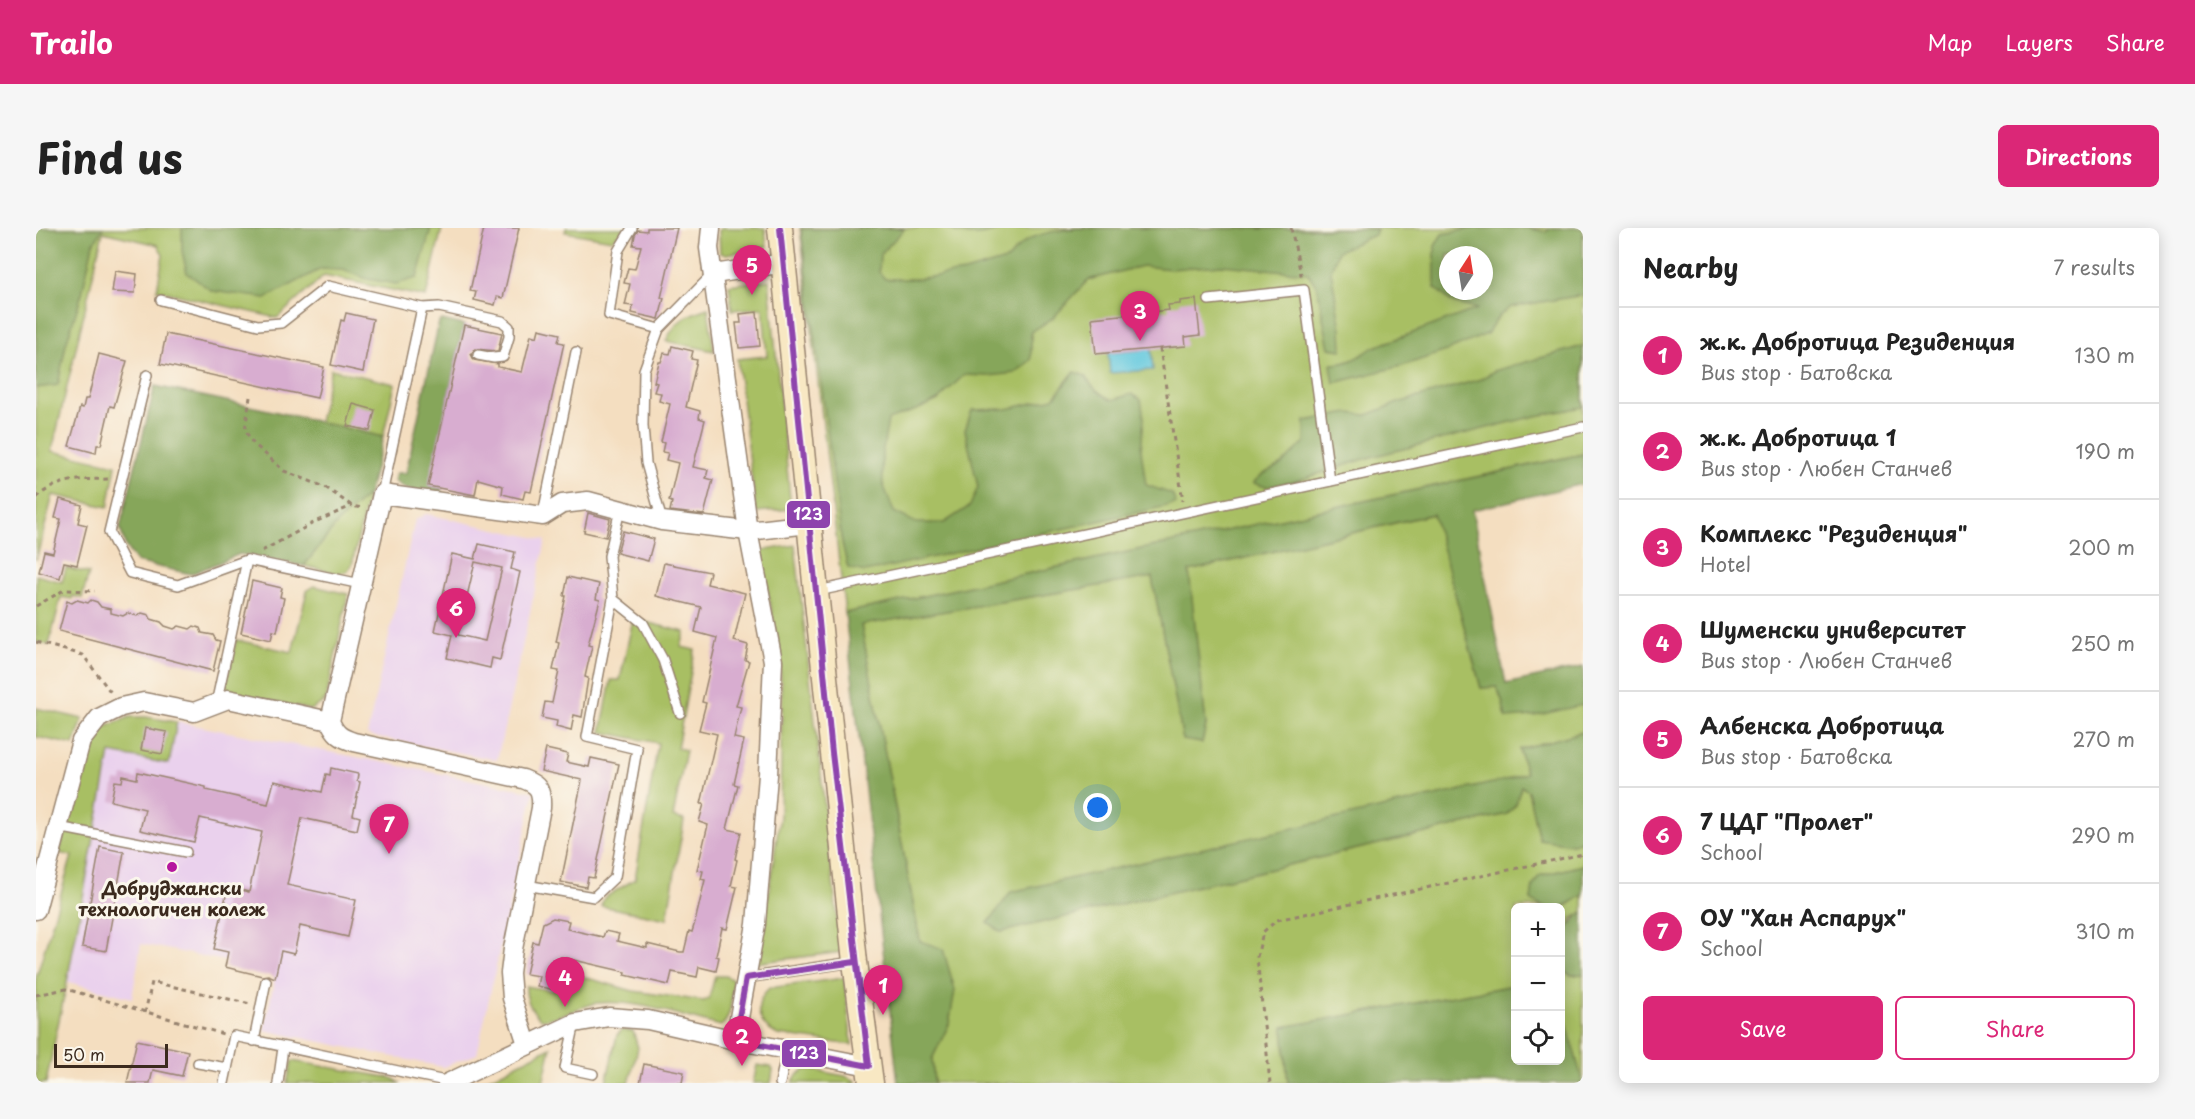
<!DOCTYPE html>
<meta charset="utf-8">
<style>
body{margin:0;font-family:"Playpen Sans",sans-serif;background:#f6f6f6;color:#222}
.controls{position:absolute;right:18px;bottom:18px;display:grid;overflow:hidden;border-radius:9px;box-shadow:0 3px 15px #0003}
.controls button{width:54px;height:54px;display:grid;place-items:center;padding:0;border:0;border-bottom:2px solid #e0e0e0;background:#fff;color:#222;font:30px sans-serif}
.compass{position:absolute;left:1403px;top:18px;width:54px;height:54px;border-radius:50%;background:#fff;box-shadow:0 3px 15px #0003;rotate:12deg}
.scale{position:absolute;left:18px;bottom:15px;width:114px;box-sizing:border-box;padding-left:6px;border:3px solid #3b2a1e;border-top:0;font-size:16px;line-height:21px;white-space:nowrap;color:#3b2a1e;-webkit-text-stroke:4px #fbf7ec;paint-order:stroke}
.you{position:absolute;left:1062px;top:580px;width:21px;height:21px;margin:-15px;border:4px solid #fff;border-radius:50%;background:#1a73e8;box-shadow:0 0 0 9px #1a73e833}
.badge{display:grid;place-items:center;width:39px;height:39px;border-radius:50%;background:#db2777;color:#fff;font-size:20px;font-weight:700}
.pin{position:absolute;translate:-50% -50px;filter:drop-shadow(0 2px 3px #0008)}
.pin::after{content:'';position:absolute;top:32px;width:21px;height:18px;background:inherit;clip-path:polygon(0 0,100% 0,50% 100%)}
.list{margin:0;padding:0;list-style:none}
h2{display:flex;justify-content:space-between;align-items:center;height:78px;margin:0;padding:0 24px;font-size:26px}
h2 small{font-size:20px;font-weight:400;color:#767676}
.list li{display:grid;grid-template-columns:39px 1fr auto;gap:18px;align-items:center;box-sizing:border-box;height:96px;padding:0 24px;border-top:2px solid #e0e0e0}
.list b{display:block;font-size:22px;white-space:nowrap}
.list p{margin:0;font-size:20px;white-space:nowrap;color:#767676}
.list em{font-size:20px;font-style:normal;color:#767676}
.actions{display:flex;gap:12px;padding:18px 24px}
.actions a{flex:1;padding:14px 0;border:2px solid #db2777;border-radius:9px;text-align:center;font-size:21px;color:#db2777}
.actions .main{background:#db2777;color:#fff}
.icon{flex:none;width:33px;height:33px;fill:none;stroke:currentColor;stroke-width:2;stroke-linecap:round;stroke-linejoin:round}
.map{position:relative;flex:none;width:1547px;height:855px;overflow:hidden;border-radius:9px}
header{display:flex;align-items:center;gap:36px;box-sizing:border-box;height:84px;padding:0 30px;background:#db2777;color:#fff}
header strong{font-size:28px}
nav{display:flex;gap:33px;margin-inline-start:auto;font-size:21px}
.intro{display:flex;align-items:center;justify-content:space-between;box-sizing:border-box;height:144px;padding:0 36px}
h1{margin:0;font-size:42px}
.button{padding:15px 27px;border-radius:9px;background:#db2777;color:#fff;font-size:21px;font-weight:700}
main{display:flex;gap:36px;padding:0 36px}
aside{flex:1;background:#fff;border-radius:9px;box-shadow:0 3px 15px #0003}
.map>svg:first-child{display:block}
.built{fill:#ead1ed}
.green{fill:#a8bf64;stroke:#727441;stroke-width:1.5;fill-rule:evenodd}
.forest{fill:#86a65a;stroke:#60683c;stroke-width:1.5;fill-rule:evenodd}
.water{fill:#61c8de;stroke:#4e797e;stroke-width:1.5}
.building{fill:#d8add0;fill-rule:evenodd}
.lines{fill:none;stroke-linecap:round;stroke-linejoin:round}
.lane-casing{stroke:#98846f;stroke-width:12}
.street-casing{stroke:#98846f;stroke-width:21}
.secondary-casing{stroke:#98846f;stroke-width:27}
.path{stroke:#98846f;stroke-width:3;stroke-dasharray:4.5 4.5;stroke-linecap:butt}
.lane{stroke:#fff;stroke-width:9}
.street{stroke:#fff;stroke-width:18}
.secondary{stroke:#f8e8c3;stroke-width:24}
.bus-1-casing{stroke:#fbf7ec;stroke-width:10}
.bus-1{stroke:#8e44ad;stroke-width:6}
.poi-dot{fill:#b5179e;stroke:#fbf7ec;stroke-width:2}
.labels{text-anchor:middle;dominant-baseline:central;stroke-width:6;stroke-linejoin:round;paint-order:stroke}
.poi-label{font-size:18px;font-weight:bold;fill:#3b2a1e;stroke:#fbf7ec}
.line-badge{stroke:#fbf7ec;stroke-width:2}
.badge-label{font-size:16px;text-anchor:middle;font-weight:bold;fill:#fff}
</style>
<header>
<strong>Trailo</strong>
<nav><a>Map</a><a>Layers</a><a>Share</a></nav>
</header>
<div class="intro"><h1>Find us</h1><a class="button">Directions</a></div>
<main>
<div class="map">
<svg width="1547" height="855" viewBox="0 0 1547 855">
<rect width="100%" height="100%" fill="#fbf7ec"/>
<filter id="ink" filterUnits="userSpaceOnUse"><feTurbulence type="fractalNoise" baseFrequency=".0167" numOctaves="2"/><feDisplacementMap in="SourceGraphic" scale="12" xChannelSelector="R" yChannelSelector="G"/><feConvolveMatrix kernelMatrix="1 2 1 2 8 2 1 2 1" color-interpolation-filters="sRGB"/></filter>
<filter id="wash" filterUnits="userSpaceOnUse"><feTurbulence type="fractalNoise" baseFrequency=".008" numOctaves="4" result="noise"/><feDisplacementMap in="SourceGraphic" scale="24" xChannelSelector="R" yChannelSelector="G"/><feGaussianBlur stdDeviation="1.35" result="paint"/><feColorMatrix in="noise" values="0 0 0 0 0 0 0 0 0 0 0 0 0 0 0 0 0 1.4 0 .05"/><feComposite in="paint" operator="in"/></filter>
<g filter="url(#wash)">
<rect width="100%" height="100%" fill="#f4dec0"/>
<g class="built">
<polygon points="390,286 510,312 461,532 331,507 379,292"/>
<polygon points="141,494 498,564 441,826 407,839 228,802 242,735 192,724 190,733 105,716 96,770 32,754 74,524 132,536"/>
</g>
<g class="green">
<polygon points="0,0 406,0 390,69 288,48 241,90 121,62 127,27 122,17 67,4 16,223 80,237 72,279 17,267 0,332"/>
<polygon points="530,0 590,0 576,12 529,4"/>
<polygon points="685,0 729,0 731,19 690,26 684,25 683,2"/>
<path d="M764 0H1547V226L809 385ZM1412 27H1448V63H1412Z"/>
<polygon points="733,52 755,281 720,284 701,131 731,128 727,80 696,82 693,57"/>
<path d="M672 80 678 123 630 113C640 92 650 87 672 80Z"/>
<polygon points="295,141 359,156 347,209 283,194"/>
<polygon points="332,267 316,337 310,344 301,345 268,338 303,293"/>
<polygon points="1398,286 1445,460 1461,459 1466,472 1547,477 1547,504 1483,521 1490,545 1470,552 952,695 965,704 1471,586 1480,576 1485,558 1492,563 1503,610 1536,616 1547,611 1547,637 1503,648 1495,672 1506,679 1480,680 1479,757 1247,799 1252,855 898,855 896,831 913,796 884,713 825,397 1116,349 1147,511 1165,515 1170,497 1152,343"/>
<polygon points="759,317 805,724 718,735 731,676 744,588 746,471 743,421 724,323"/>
<polygon points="30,340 53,345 46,370 37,368 36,371 25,369 13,417 0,414 0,347 26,354"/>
<polygon points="278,358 312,366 290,472 275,482 196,465 190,462 190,455 200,412 256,424 271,363"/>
<polygon points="597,391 649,404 645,419 659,422 641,520 650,522 637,589 648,592 631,691 565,678 568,670 599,651 622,515 565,504 575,452 584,452"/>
<polygon points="0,480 47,491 38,517 0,509"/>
<polygon points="94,489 110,489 141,494 133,536 74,525 31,754 10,855 0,855 0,750 36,628 23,625 58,509 67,500"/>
<polygon points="1547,667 1547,684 1536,691 1525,720 1524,680 1532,677"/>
<polygon points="1524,741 1535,747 1547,746 1547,852 1545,853 1525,775"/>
<path d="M530 744 597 763 668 773 673 770 679 748H689L696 751 697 756C695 769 696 790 685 798 646 789 602 771 562 775 546 777 516 793 505 791 495 783 489 770 490 758L517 763 523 746Z"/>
<path d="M808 750 816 817 742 807C721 797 716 777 733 760Z"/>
<polygon points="586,802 597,803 602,820 593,855 570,855 581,807"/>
<polygon points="515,819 507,855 444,855"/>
<polygon points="256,833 356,850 364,855 251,855"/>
<polygon points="721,837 734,839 737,842 735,855 717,855"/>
<path d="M771 841 809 848 820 853V855H757C759 847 764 844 771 841Z"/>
</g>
<g class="forest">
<polygon points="0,0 67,0 57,16 46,65 30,116 22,157 0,160"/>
<polygon points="146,0 395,0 381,50 360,56 331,51 307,42 285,41 230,70 176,63 151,45 146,23"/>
<path d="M869 0 844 27 843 44 849 51H880L929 44 973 31C989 5 1013 4 1041 0L1341 1 1338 7 1302 23 1295 43 1305 101 1306 122 1293 120 1281 59 1272 45 1186 37 1135 41 1106 38 1052 52 1017 90 995 104V132L979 145 953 148 928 147 902 172 883 181 852 192 846 226 847 256 858 284 880 295H908L934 278 942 259 929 202 936 182 971 181 1018 170 1038 144 1050 148C1055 160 1064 165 1075 172L1096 166 1105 172 1108 190 1105 222 1110 257 1136 266 1140 276 829 344 812 340 806 315 765 1Z"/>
<path d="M910 0H970C947 8 933 11 910 0Z"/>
<path d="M1440 0H1492L1510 4 1515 0H1547V67L1475 79 1463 88 1451 106 1413 122 1369 137 1298 155 1295 136C1312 136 1322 130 1336 120L1441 81 1417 75 1399 60V18L1406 6ZM1412 27H1448V63H1412Z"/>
<polygon points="406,92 428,97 393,258 407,261 404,269 370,261 358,253 360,245 370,245 403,94"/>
<polygon points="1547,118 1547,179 1495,189 1335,229 1257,254 1230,259 1217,255 1227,246 1246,236 1269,214 1269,193 1313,185 1331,187 1362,175 1445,151 1458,143"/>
<polygon points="119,158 237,183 347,209 332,267 303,293 268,338 204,326 155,346 100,334 90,319 84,300"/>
<polygon points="1547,226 1547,256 1436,282 1470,456 1547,439 1547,477 1498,488 1470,490 1466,472 1461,459 1445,460 1397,286 1153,343 1170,497 1166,515 1147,512 1116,349 825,397 884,713 907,721 919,762 913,796 896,831 898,855 862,855 809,385"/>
<polygon points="1547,504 1547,611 1536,616 1503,611 1492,563 1485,558 1480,576 1471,586 965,704 952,695 975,664 1470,552 1490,545 1483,521"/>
<path d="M1547 637V667C1529 680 1515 686 1495 672L1497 658 1503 648Z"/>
<path d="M1547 684V746L1535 747 1525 741C1524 719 1528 697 1547 684Z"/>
<polygon points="1479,757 1480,832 1524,832 1525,775 1547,855 1252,855 1247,799"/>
</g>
<polygon class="water" points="1115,121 1117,142 1074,145 1072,125"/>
<g id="blocks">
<g class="building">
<polygon points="448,0 483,0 467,70 461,69 459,77 438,72 440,64 434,63"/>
<polygon points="611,0 641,0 625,70 628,70 623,91 596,85 597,78 589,77 594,56 588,55 592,40 599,41 605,18 597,17 599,7 602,2 611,3"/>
<polygon points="79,43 101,46 99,65 76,64"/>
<polygon points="1160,71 1164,107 1149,109 1150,118 1060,126 1056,90 1133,82 1132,77 1144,76 1144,73"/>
<polygon points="721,84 724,118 703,120 700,95 705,95 704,86"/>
<polygon points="310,85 337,91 327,144 295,137 305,92 308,93"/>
<polygon points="428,97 466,105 462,123 439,121 435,126 438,132 462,136 462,139 486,144 495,107 501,109 503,101 524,106 522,114 528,115 495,264 489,263 487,271 466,266 467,258 442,251 439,267 392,258"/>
<polygon points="130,106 288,139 281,170 124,136"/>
<polygon points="636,118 657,123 655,131 661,132 650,179 664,183 663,190 669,192 657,239 672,242 670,250 677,252 668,287 634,283 636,274 633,273 642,235 630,232 632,225 626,224 628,215 625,214 634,176 623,173 625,165 618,164 621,155 618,154 623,134 625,134 628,125 634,126"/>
<polygon points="63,126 91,133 78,179 74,178 65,217 61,217 60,225 33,218 44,179 47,180 49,171 52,171"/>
<polygon points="317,176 339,182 334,203 311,198"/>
<polygon points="24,271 46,277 42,295 51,297 41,337 28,334 24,350 3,344 8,323 17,325 25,291 19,290"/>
<polygon points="552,285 574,291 570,309 548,304"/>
<polygon points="587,303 618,311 612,333 581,325"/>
<path d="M443 316 479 324 475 341 484 344 464 432 456 430 454 440 411 430 416 407 399 403 416 326 439 331ZM439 334 466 340 449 413 422 407Z"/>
<polygon points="628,335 674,344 671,356 709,365 698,413 712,417 709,432 713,433 700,478 705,479 698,510 708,512 698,556 702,557 691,601 705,604 699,631 701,632 695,658 701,659 691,701 686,700 680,728 683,729 680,743 663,739 661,749 636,744 633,757 589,747 590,744 525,729 518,762 501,758 503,748 490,746 497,714 502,715 507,695 517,690 533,693 531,701 567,709 569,703 583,706 581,713 611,720 611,716 644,724 648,724 653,703 656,704 659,694 669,652 665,651 667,643 661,642 672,597 663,594 668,576 665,576 681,506 663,502 670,475 666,474 681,410 659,404 665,379 620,368"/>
<polygon points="532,349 563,356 560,371 564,372 552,417 556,418 549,449 552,450 546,489 538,487 535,503 520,499 521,493 506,490 509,474 516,475 523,443 517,442 523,415 520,414 530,368 528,368"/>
<polygon points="216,353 246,360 244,369 248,370 241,404 237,403 235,412 205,405"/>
<polygon points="41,372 52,375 55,372 61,374 65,379 75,381 75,385 87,388 92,385 101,388 106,385 113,387 115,391 125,394 129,398 138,401 143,398 154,401 158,398 164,400 166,405 177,407 180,412 184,413 177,443 23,403 31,373 36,375"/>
<polygon points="109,500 131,504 126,526 105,522"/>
<polygon points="510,521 532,526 530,534 553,539 555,530 583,536 558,650 552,649 550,659 525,654 546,552 505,543"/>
<polygon points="295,540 322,546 321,553 324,554 317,587 324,589 321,602 266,590 251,657 320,672 312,709 264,698 258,726 245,723 239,750 232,747 226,748 189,739 192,724 178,721 192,659 213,664 226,604 164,590 158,614 104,602 109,581 75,573 79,553 86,554 87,548 101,551 102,544 170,559 170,562 232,576 238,553 286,564 290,546 294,547"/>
<polygon points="64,619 88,624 70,723 46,719"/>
<polygon points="101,812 152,823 146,848 117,842 114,855 91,855"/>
<polygon points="608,836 648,844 646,855 604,855"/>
</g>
</g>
</g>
<g filter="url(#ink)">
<use href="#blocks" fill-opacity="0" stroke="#98846f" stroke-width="1.5"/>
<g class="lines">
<g class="lane-casing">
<g id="lane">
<polyline points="596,0 582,23 573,87 623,101"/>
<polyline points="125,72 222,97 245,95 292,58 386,80 346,266"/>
<polyline points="1173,72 1268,62 1294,253"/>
<polyline points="386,80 403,79 466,93 473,99 473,109 467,129 458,130 442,127"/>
<polyline points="111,147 73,304 94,345 142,357 211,332 325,356"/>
<polyline points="507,286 540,124"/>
<polyline points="626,293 610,235 607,198 608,142 623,101 676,47"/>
<polyline points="782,363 1547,199"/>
<polyline points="577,371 607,395 627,432 644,485"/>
<polyline points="180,476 211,332"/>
<polyline points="22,599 150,624"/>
<polyline points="490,657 558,669 579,649 601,521 551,509 577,371 573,328 584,282"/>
<polyline points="710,750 817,734"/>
<polyline points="539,795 529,840 557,846"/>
<polyline points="218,813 230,753"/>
<polyline points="162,835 191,840"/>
<polyline points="188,855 198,808 414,854"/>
<polyline points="242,855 247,820"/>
<polyline points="744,855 751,822"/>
</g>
</g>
<g class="street-casing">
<g id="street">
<polyline points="675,0 673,20 712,303 737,433 732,547 720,696 699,812"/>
<polyline points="678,46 748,35"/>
<polyline points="0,682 45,513 63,490 85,479 108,474 158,484 192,471 294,493"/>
<path d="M491 816 476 770 474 745 477 721 505 580C506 562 503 557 487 551L318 514C305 510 299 506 294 493L346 266 507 288 526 276 552 273 626 293 712 303 773 296"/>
<polyline points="412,855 539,795 573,789 612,792 699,812 833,838"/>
</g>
</g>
<g class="secondary-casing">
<polyline id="secondary" points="744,0 780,364 819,734 835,855"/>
</g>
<g class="path">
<polyline points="1255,0 1266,51"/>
<polyline points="1124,120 1147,273"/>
<polyline points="214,169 209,202 216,214 248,243 289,259 316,278 326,280"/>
<path d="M0 270C24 249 44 252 75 251"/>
<polyline points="226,323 281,293 316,278"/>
<polyline points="0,378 28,362 59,363"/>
<polyline points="0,414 47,427 76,466"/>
<polyline points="0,767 30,761 187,806"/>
<polyline points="109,785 116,754 215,776"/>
<polyline points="1234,855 1221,729 1227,704 1241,692 1547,626"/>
</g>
<use href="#lane" class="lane"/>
<use href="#street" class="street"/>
<use href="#secondary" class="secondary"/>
<g class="bus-1-casing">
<polyline id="bus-1" points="744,0 796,525 833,838 699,812 710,750 819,734"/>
</g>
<use href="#bus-1" class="bus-1"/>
</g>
</g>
<circle class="poi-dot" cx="136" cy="639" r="6"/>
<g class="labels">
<g class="poi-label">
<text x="136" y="659">Добруджански<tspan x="136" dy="21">технологичен колеж</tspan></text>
</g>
</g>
<g class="line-badge">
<rect x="750" y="272" width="45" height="29" rx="6" fill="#8e44ad"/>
<rect x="745" y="811" width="46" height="29" rx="6" fill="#8e44ad"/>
</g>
<g class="badge-label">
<text x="772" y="292">123</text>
<text x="768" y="831">123</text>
</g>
</svg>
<div class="controls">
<button>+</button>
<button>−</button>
<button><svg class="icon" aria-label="locate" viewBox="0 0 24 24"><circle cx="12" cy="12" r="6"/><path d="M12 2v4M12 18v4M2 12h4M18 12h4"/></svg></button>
</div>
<svg class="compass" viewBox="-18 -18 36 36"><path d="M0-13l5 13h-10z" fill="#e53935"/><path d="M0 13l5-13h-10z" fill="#767676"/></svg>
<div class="scale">50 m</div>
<div class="you"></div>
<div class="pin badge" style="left:847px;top:787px">1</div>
<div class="pin badge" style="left:706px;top:838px">2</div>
<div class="pin badge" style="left:1104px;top:113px">3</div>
<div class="pin badge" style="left:529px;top:779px">4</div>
<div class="pin badge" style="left:716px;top:67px">5</div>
<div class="pin badge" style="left:420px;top:410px">6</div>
<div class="pin badge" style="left:353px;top:626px">7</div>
</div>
<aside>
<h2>Nearby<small>7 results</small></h2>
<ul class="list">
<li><span class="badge">1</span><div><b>ж.к. Добротица Резиденция</b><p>Bus stop · Батовска</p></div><em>130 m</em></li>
<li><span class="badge">2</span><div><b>ж.к. Добротица 1</b><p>Bus stop · Любен Станчев</p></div><em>190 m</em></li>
<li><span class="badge">3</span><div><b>Комплекс &quot;Резиденция&quot;</b><p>Hotel</p></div><em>200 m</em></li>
<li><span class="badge">4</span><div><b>Шуменски университет</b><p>Bus stop · Любен Станчев</p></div><em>250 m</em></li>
<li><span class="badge">5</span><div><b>Албенска Добротица</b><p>Bus stop · Батовска</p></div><em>270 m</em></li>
<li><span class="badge">6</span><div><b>7 ЦДГ &quot;Пролет&quot;</b><p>School</p></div><em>290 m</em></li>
<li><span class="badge">7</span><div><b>ОУ &quot;Хан Аспарух&quot;</b><p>School</p></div><em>310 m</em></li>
</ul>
<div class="actions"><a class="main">Save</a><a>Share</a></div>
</aside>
</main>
